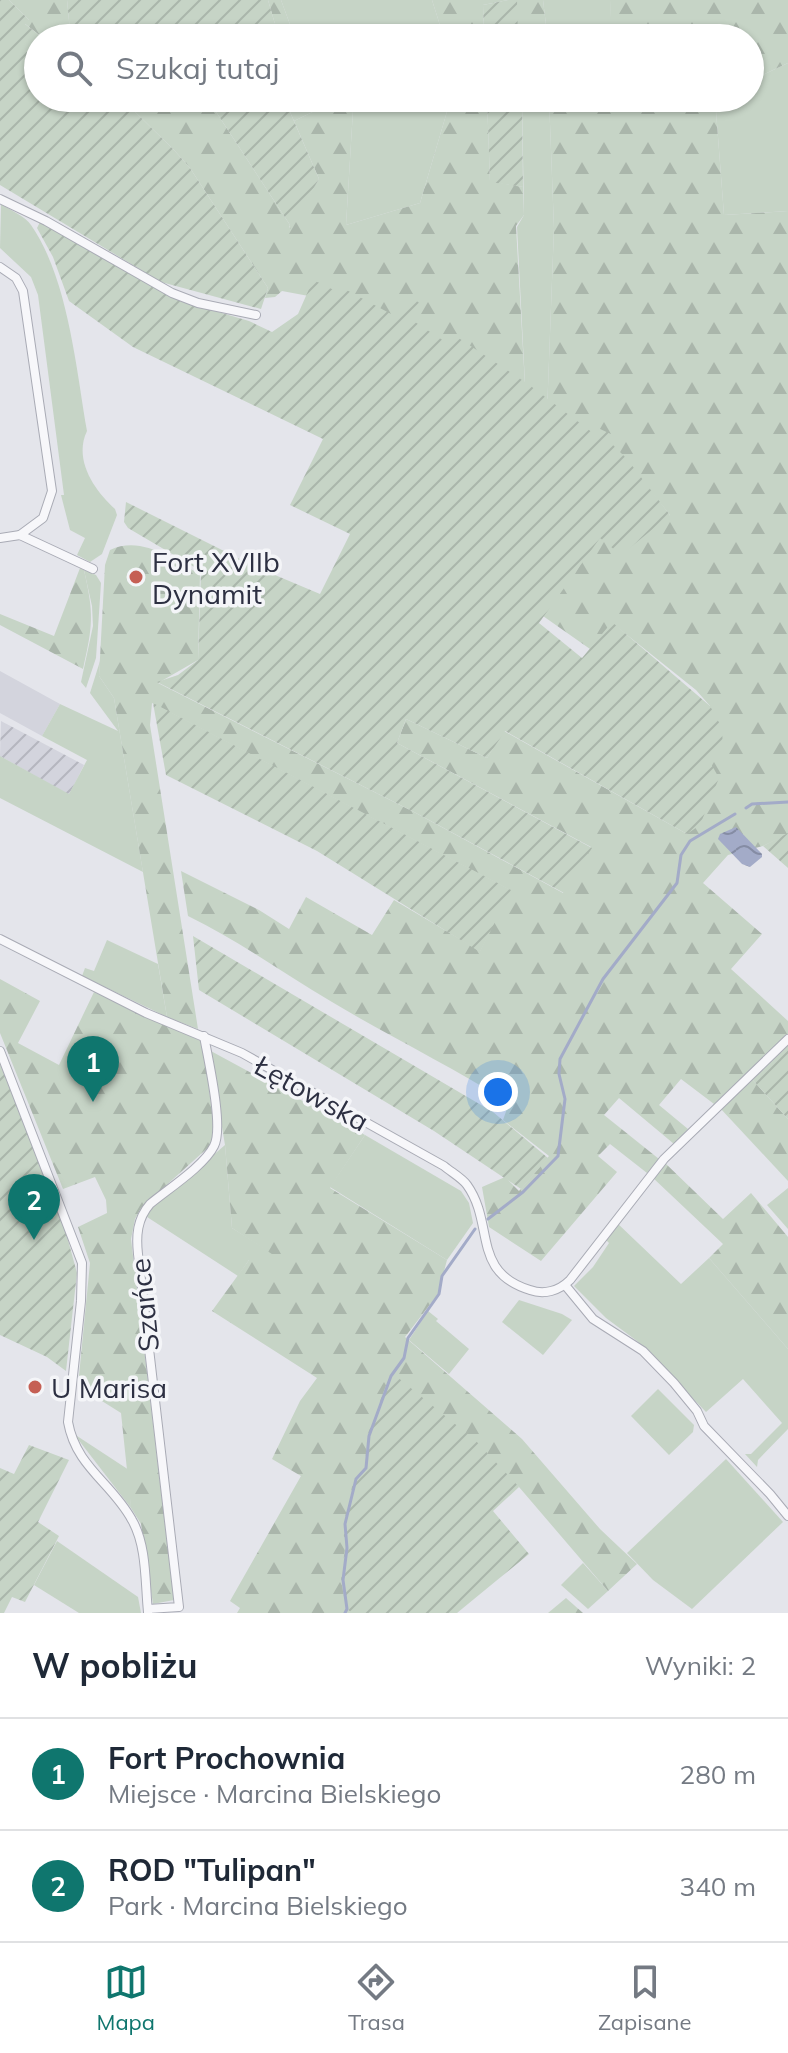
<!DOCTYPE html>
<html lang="pl">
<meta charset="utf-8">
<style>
body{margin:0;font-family:Mulish,sans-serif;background:#f6f6f7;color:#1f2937}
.you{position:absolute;left:498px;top:1092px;width:28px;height:28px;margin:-20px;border:6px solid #fff;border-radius:50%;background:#1a73e8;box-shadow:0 0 0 12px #1a73e833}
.badge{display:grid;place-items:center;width:52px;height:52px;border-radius:50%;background:#0f766e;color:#fff;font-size:26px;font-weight:700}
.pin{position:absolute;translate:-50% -66px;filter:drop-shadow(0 2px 4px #0008)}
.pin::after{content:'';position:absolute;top:42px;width:28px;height:24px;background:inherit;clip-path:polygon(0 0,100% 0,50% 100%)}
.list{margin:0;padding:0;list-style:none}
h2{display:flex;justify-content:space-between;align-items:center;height:104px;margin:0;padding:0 32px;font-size:34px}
h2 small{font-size:26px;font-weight:400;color:#747a83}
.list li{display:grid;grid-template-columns:52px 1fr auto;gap:24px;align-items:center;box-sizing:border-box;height:112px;padding:0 32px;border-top:2px solid #e0e1e3}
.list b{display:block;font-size:30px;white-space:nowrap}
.list p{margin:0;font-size:26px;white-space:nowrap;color:#747a83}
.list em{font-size:26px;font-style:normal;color:#747a83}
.icon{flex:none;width:44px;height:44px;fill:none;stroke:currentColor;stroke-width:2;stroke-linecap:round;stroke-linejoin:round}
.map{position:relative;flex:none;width:788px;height:1613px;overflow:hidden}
.search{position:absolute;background:#fff;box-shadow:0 2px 6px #0004;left:24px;right:24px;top:24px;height:88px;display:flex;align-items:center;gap:20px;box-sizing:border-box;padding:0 28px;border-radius:44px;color:#747a83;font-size:30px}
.sheet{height:328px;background:#fff}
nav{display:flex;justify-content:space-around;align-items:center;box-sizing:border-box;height:112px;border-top:2px solid #e0e1e3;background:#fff;font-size:22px;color:#747a83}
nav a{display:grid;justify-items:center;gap:4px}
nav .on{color:#0f766e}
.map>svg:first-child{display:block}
.built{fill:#d3d4dd}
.industrial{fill:url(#industrial-furrows)}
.green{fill:#c6d4c6}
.forest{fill:url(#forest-firs)}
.garden{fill:url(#garden-furrows)}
.water{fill:url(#water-waves)}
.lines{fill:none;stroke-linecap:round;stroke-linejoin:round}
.stream{stroke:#a3abc8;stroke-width:3}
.street-casing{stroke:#a9abb5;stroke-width:10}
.street{stroke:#f7f7fa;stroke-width:8}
.poi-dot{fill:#c55f54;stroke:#f4f5f8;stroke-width:3}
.labels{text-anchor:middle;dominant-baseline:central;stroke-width:7;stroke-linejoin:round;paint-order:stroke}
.poi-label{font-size:28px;fill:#2d3042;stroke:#f4f5f8;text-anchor:start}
.street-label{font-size:28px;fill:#2d3042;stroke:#f4f5f8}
</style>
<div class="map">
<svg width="788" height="1613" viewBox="0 0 788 1613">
<defs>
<pattern id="industrial-furrows" width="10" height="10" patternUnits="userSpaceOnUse" patternTransform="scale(2)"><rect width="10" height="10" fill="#d3d4dd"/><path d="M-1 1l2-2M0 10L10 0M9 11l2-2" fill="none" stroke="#b5b6bf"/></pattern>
<pattern id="forest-firs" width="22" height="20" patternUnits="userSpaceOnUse" patternTransform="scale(2)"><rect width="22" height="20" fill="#c6d4c6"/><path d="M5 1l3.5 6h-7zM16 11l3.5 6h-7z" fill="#aab6ab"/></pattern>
<pattern id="garden-furrows" width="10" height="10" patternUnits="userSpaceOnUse" patternTransform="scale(2)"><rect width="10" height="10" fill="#c6d4c6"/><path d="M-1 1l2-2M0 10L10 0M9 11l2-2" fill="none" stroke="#aab6ab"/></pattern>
<pattern id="water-waves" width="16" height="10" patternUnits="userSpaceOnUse" patternTransform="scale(2)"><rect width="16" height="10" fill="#a3abc8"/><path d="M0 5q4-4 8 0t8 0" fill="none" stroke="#858ca4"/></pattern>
</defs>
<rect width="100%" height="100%" fill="#e4e5eb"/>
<polygon class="built" points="0,671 60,704 42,736 0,713"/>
<polygon class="industrial" points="1,721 84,765 69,795 0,756"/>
<g class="green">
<polygon points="281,0 432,0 444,38 295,38"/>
<polygon points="543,0 610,0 612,36 547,35 547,38 518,38 517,27 546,25"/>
<polygon points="788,63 788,211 724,215 715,98 750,98 750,81"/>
<polygon points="284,98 451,98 420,203 346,225 353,110 329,104 294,121"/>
<polygon points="522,98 549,98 554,228 547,413 526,403 517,227 524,215"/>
<path d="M1 204C10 210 25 216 31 225 68 278 76 368 87 431 73 460 95 491 115 509L117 515 102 554 90 562 77 555 85 538 70 530 61 495H64L38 295 31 277 0 248Z"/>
<polygon points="84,570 96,575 101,583 96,658 86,688 81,682 93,626 92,606"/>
<polygon points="100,661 99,676 114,698 143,872 0,798 0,756 69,794 87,760 42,736 60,704 118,731 90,693"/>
<polygon points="107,940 158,964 167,1017 82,976 85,968 94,971"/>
<polygon points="365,1135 461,1191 469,1203 473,1223 447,1260 330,1187"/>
<polygon points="225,1145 232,1228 283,1260 249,1260 238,1276 144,1215"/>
<polygon points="788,1188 788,1229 767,1205"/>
<polygon points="616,1222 681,1284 709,1258 788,1349 788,1429 758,1460 757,1467 745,1454 751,1454 782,1423 743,1379 706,1412 637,1341 606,1318 574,1286 593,1267 609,1243 605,1239"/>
<polygon points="519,1300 562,1314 572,1320 543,1355 502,1322"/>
<polygon points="428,1311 438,1319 436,1321 469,1349 449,1374 409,1340"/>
<polygon points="658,1389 694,1425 693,1432 669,1455 631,1416"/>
<polygon points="74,1434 129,1470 131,1508"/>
<polygon points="726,1459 783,1522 692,1609 653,1580 627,1553"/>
<polygon points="57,1541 138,1597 141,1613 79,1613 34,1585"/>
<polygon points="583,1563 608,1591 588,1609 561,1585"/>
</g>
<g class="forest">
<polygon points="9,0 67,0 70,31 75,38 43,38 24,23 29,20"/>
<polygon points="268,0 281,0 295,38 256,38 255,35 275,24"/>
<polygon points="432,0 508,0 483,5 484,38 444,38"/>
<polygon points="517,0 543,0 546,25 517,27"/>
<polygon points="610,0 788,0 788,63 750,81 750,38 547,38 547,35 611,36"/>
<polygon points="121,98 207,98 290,225 289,228 319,179 294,121 329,104 353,110 346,225 420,203 451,98 487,98 490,181 523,187 524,215 516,226 526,403 378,309 282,291 275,297 265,298 268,288 190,168 174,150"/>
<path d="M549 98H715L724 215 788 211V834L763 846 728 855 703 883 762 934 731 969 788 1021V1035L714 1104 681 1079 659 1105 688 1129 674 1144 619 1098 604 1115 659 1159 647 1173 610 1144 598 1156 617 1172 541 1261 489 1227 482 1187 505 1177 519 1191 549 1156 503 1120 509 1103C451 1066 390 1037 332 1002 283 973 239 941 188 916L181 871 259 910 289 929 306 897 372 935 394 900 480 951 510 890 152 703 150 725 198 1029 167 1017 114 698 99 676 105 565 110 550C142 535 171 559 200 574L198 660 158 683 414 812 563 893 591 847 397 743 406 719 487 758 504 731 687 834 710 762V706L696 690 612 623 590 649 543 616 600 537 670 515 649 489 547 413 554 228Z"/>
<path d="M80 568 84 570C94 614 93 625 83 669L0 625V614L54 636Z"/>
<polygon points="0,979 40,1001 18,1043 59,1065 94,992 203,1042 214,1128 212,1144 141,1208 135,1219 131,1239 174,1600 153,1604 141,1524 131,1508 121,1413 78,1386 90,1263 78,1227 107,1213 106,1200 95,1177 63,1189 0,1033"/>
<polygon points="209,1050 365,1135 330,1188 447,1260 438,1294 405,1337 522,1439 600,1529 637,1564 608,1591 519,1487 428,1414 386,1613 237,1613 240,1608 230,1601 301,1476 272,1459 300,1401 317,1378 212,1311 249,1260 281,1260 232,1228 225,1145"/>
<polygon points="751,1078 788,1119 788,1181 720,1108"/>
<polygon points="664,1162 723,1219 751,1193 788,1237 788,1349 709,1258 723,1244 652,1177"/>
<polygon points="566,1598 583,1613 548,1613"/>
</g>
<g class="garden">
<polygon points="0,0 9,0 30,21 25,24 43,38 38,38 38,98 121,98 174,150 190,168 268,288 261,309 161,282 0,185"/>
<polygon points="67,0 268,0 275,24 255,35 256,38 75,38 70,31"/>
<polygon points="508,0 517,0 518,38 484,38 483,5"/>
<polygon points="207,98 284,98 319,179 290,229 290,225"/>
<polygon points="487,98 522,98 523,187 490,182"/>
<polygon points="40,222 181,301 249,321 272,332 298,314 313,280 338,292 341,287 393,315 408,294 423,306 415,322 447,343 454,335 528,384 593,433 598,428 613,435 609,441 627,459 670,515 621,555 600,538 539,623 582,658 612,622 710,706 722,728 723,750 710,762 719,778 700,825 687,834 505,731 487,758 406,719 397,743 592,848 564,893 414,812 157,682 178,675 198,660 201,571 128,528 124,522 126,502 256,567 320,594 350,534 290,505 323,439 133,347 69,301 53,257 37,228"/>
<polygon points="153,703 511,890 480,952 317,851 166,775"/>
<polygon points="788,833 788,868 763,846"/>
<polygon points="193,936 493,1112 548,1158 521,1189 434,1131 199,990"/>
<polygon points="788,1044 788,1119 751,1078"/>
<polygon points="0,1064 59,1207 77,1273 66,1371 47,1357 0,1335"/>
<polygon points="391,1372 476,1441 519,1487 493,1511 529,1554 457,1613 352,1613 346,1608 341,1580 345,1548 343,1526 354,1478 365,1467 367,1436"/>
<polygon points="29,1445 69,1460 38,1522 59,1536 25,1602 12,1597 4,1613 0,1613 0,1468 14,1474"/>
</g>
<polygon class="water" points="736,827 762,854 762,857 750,867 742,864 718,839 720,834"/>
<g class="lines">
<g class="stream">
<polyline points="746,808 752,804 788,802"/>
<polyline points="488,1219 523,1192 558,1156 565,1099 559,1074 560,1059 603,979 677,883 681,855 690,841 735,814"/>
<polyline points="345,1613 347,1609 343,1580 347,1548 345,1524 356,1479 366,1468 369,1436 391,1376 404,1358 408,1338 439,1294 442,1276 475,1229"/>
</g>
<g class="street-casing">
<g id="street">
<polyline points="0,199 46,221 172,293 198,303 256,315"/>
<polyline points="0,267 16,278 23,291 52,491 43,518 20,535"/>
<polyline points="0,538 20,535 93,569"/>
<path d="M0 939 146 1013 242 1053 444 1166C451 1172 462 1178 467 1185 495 1224 471 1272 530 1290 544 1295 559 1291 570 1280L664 1159 788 1039"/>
<path d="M0 1051 82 1263 81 1301 68 1422C76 1467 112 1483 132 1520 147 1546 145 1583 148 1612"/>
<polyline points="565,1285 593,1319 643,1351 674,1383 697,1411 704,1426 770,1494 788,1516"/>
<path d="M148 1609 179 1607 138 1254C136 1236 137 1219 150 1204 168 1189 204 1166 214 1146 224 1127 208 1059 204 1036"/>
</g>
</g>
<use href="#street" class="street"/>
</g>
<g class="poi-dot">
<circle cx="136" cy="577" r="8"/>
<circle cx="35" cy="1387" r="8"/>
</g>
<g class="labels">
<g class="poi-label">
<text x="152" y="561">Fort XVIIb<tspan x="152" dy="32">Dynamit</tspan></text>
<text x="51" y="1387">U Marisa</text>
</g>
<g class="street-label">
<text transform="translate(312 1093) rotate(29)">Łętowska</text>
<text transform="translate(144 1305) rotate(-96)">Szańce</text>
</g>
</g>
</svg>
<div class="you"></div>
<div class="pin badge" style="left:93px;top:1102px">1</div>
<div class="pin badge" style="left:34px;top:1240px">2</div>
<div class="search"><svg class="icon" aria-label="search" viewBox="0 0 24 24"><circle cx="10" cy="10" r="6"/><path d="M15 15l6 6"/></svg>Szukaj tutaj</div>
</div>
<section class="sheet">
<h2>W pobliżu<small>Wyniki: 2</small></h2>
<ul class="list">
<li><span class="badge">1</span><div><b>Fort Prochownia</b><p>Miejsce · Marcina Bielskiego</p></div><em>280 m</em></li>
<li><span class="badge">2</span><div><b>ROD &quot;Tulipan&quot;</b><p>Park · Marcina Bielskiego</p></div><em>340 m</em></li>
</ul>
</section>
<nav>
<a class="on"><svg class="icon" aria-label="map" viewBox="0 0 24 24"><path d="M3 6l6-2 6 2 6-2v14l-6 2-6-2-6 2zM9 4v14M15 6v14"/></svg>Mapa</a>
<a><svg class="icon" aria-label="directions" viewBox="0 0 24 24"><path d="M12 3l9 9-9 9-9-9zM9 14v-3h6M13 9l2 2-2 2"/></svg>Trasa</a>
<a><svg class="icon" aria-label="saved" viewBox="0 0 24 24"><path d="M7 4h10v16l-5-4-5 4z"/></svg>Zapisane</a>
</nav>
